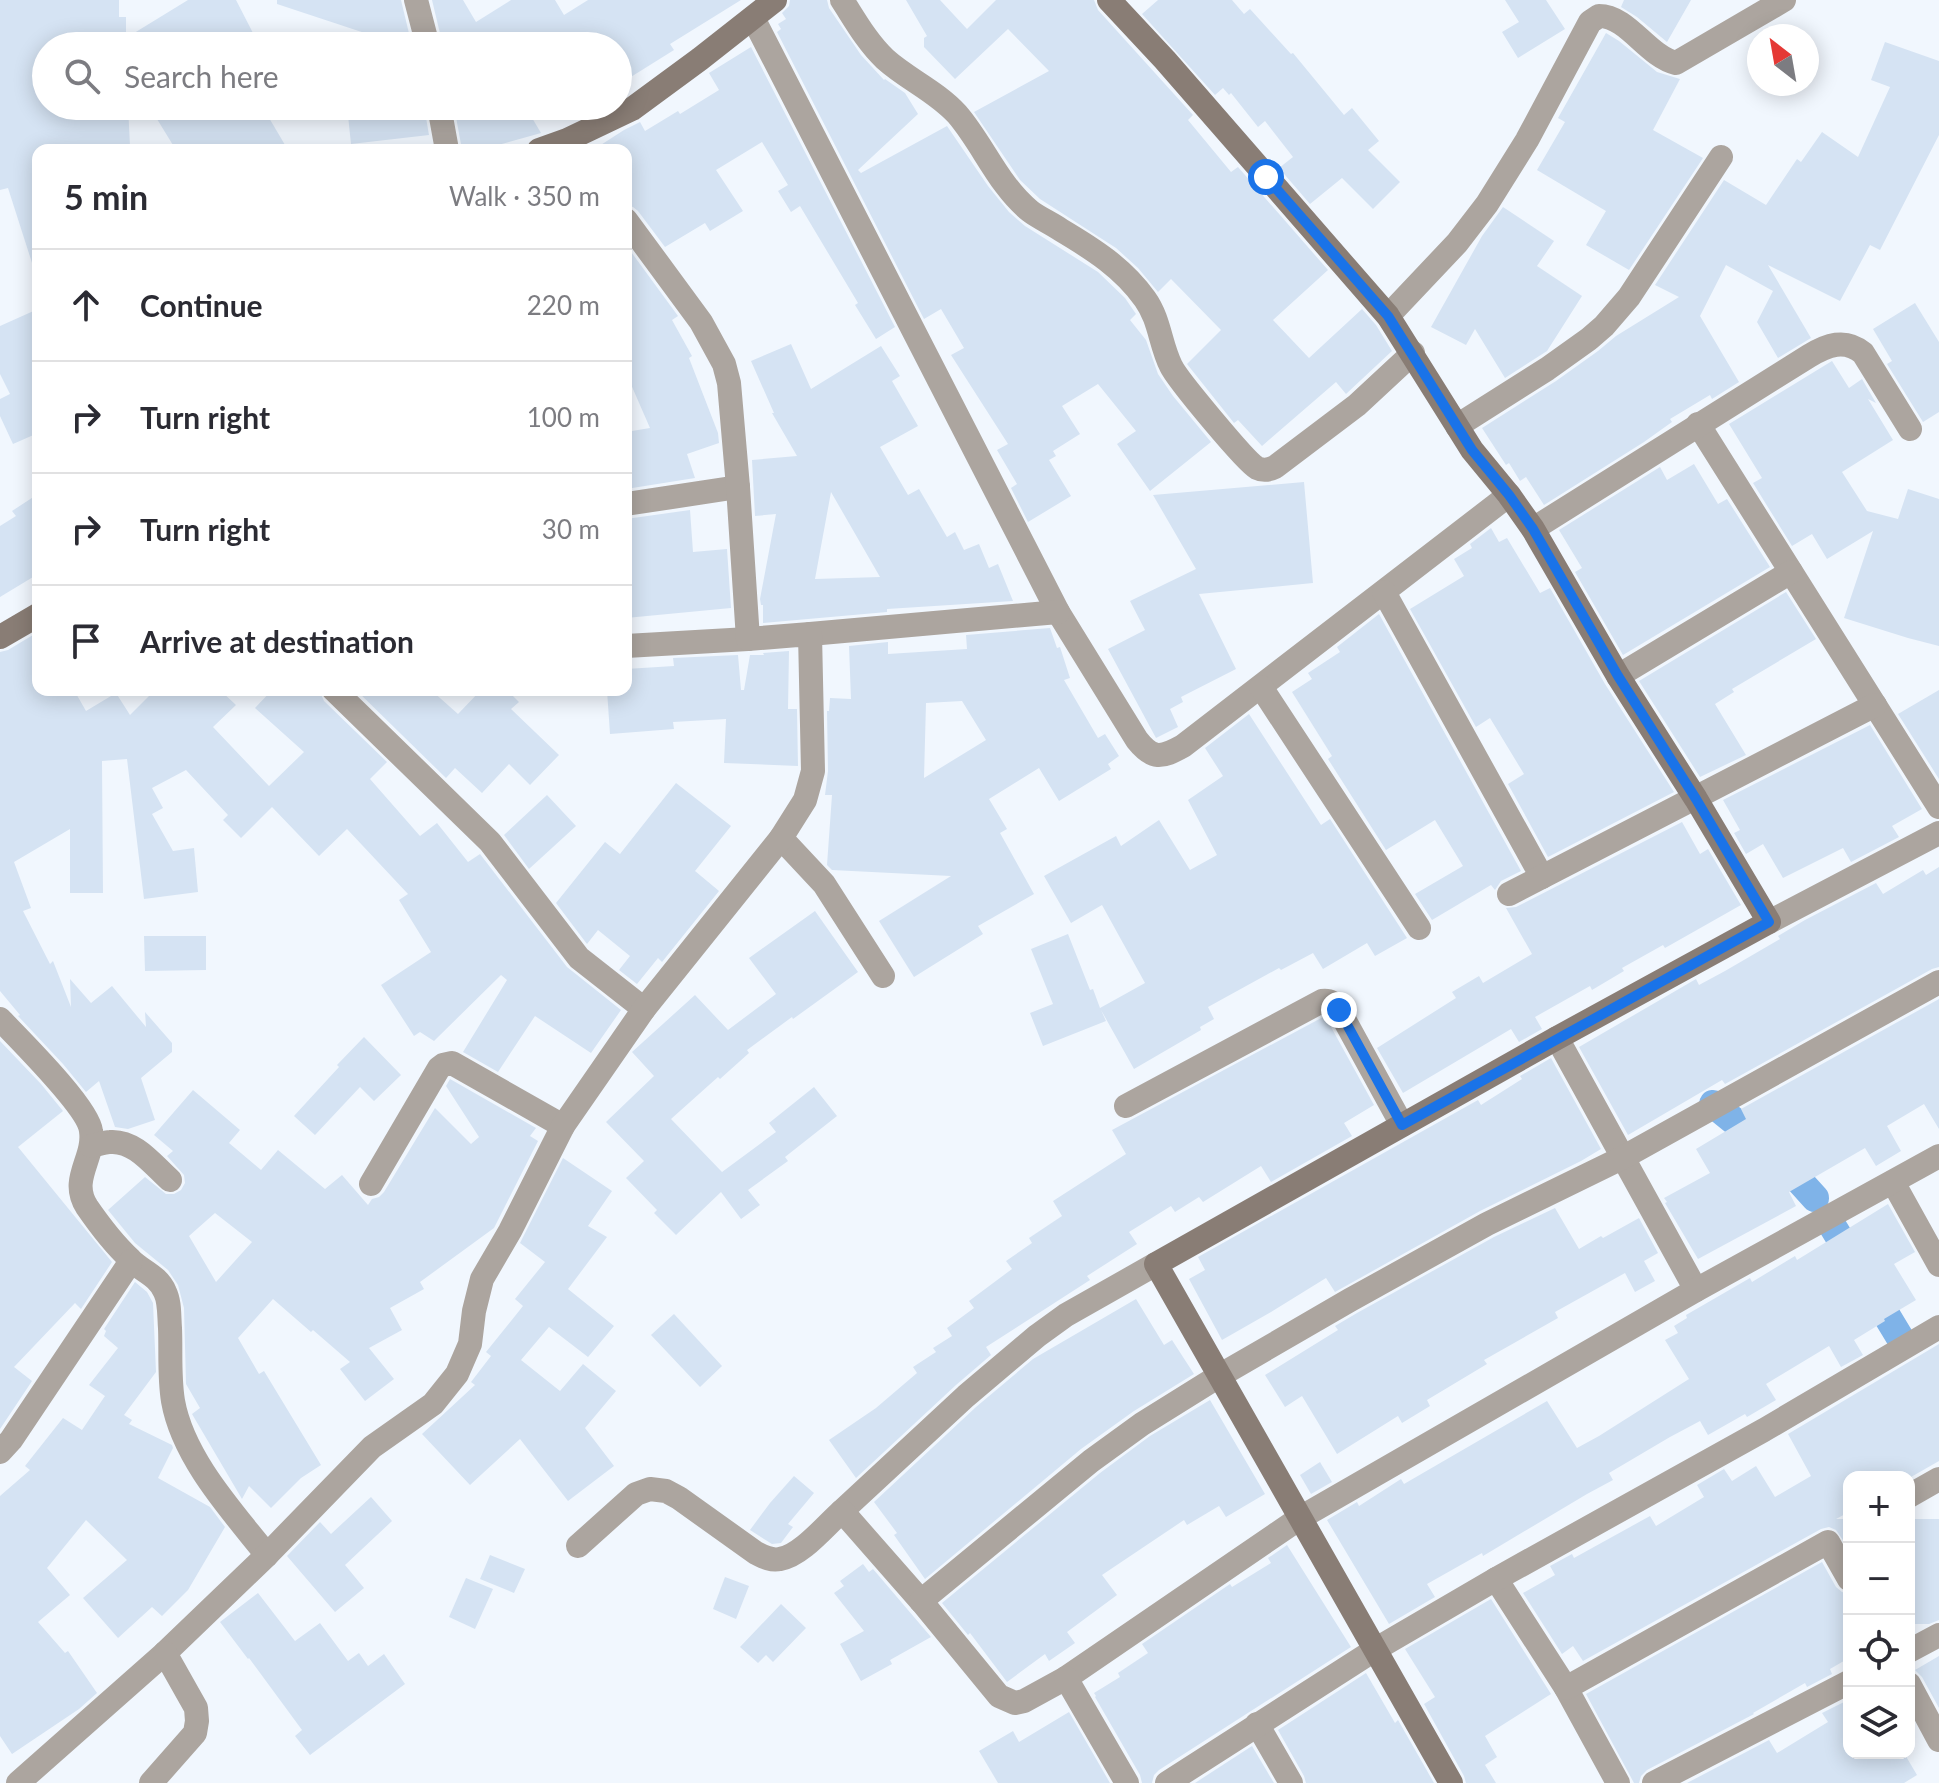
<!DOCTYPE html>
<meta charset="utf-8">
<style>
body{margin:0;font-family:Lato,sans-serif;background:#f7f7f7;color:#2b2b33}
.controls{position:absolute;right:24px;bottom:24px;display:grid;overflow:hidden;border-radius:16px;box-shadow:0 4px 20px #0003}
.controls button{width:72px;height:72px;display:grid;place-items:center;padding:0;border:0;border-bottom:2px solid #e1e1e2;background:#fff;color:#2b2b33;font:40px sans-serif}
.compass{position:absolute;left:1747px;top:24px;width:72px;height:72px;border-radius:50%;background:#fff;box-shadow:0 4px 20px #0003;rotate:329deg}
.stop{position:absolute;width:24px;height:24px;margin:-18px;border:6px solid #1a73e8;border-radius:50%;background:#fff}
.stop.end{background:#1a73e8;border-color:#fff;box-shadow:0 2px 8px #0008}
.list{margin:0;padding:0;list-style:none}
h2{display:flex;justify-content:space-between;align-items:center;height:104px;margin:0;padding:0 32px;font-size:34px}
h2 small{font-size:26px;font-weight:400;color:#7c7c81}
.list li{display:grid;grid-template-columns:52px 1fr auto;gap:24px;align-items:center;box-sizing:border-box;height:112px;padding:0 32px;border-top:2px solid #e1e1e2}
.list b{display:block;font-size:30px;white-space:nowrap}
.list em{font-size:26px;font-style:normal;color:#7c7c81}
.icon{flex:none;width:44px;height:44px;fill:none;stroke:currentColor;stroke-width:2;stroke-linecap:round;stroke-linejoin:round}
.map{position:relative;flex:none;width:1939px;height:1783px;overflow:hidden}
.search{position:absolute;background:#fff;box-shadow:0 4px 20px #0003;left:32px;top:32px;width:600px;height:88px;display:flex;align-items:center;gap:20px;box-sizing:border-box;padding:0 28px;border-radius:44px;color:#7c7c81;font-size:30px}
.panel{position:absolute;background:#fff;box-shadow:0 4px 20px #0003;left:32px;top:144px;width:600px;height:552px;border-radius:16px}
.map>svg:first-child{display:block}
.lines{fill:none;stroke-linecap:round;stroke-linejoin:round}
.canal{stroke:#7fb3e8;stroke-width:28}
.building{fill:#d5e3f3;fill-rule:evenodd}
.street{stroke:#aca59f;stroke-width:24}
.secondary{stroke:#897d75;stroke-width:24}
.route{stroke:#1a73e8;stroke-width:10}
</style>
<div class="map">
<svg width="1939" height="1783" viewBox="0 0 1939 1783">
<rect width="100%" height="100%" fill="#f1f7fe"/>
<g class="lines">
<g class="canal">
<polyline points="1713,1104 1775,1154 1815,1198"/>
<polyline points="1830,1222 1902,1341"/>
</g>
</g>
<g class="building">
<polygon points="0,0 119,0 119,17 126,17 126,38 188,0 236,0 254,35 244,46 46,46 46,106 128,106 130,146 118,150 38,150 38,265 33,266 8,188 0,190"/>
<polygon points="277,0 401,0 412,46 404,46 277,4"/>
<polygon points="432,0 463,0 476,22 511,0 555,0 564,15 588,0 741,0 670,44 674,50 618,85 618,46 443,46"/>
<polygon points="790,0 827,0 829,8 861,55 884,80 885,79 905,93 918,114 858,170 861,173 947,126 988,186 1009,212 1025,226 1098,272 1125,298 1136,314 1130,320 1146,340 1158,374 1173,396 1211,442 1150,491 1117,444 1136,431 1098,384 1062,406 1080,434 1053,451 1056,456 1049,460 1071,496 1028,522 1011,488 1017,484 997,450 1008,444 951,355 964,348 941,309 924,319 777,32 781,29 778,24 786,19 782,13 789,6"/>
<polygon points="906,0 940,0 967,29 996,0 1094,0 1098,10 1193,115 1188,120 1231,172 1238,167 1328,270 1273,320 1309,358 1362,309 1376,325 1392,351 1346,394 1336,382 1262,446 1238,420 1234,423 1187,364 1221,330 1171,279 1158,292 1138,268 1116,248 1040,199 1020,180 974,112 1049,71 1008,29 955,79 924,47 924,38 927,36"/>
<polygon points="1158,0 1232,0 1244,14 1250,9 1291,54 1293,53 1344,115 1352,108 1379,141 1368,150 1400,182 1373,209 1342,178 1310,204 1279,168 1293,157 1265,121 1258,127 1231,93 1229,95 1223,88 1215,95 1142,14"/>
<polygon points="1505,0 1546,0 1565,29 1518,58 1502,32 1519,22"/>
<polygon points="1624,0 1691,0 1667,42 1637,17 1621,7"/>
<polygon points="1606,33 1619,41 1657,72 1680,79 1653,130 1703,158 1629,270 1586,245 1606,211 1537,170 1565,122 1558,118"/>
<polygon points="1885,42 1939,61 1939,135 1880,250 1870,245 1840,301 1768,265 1811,338 1778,358 1757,322 1773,291 1726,265 1700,316 1739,382 1712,399 1710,395 1670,419 1672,422 1644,442 1544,505 1526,477 1520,481 1509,463 1506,465 1482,428 1556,381 1598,351 1616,336 1679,297 1655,285 1724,180 1766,205 1797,159 1801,162 1822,132 1858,157 1890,87 1871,80"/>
<polygon points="751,47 895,327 876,339 855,305 858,303 800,206 791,212 778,191 788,185 762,142 716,170 743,211 710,231 705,223 665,247 638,211 633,207 626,205 626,150 593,150 624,130 640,122 645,131 678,111 680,114 719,90 709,73"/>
<polygon points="149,106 262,106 288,150 176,150"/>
<polygon points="347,106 424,106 429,135 351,144"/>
<polygon points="454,106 525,106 541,133 480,150 462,150"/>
<polygon points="1503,207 1554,241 1537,266 1582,296 1547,351 1505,378 1475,329 1466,345 1431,327 1482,236"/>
<polygon points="626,245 678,316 672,320 692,356 689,358 718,433 719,443 687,454 695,478 626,489 626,432 650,428 626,373"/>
<polygon points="1915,303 1939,342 1939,412 1923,422 1887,364 1892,361 1873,329"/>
<polygon points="38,309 38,433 13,444 0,416 0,399 10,394 0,374 0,326"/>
<path d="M791 344 811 389 881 346 900 376 892 381 918 426 880 447 908 495 919 489 947 537 955 532 964 550 979 544 989 568 998 564 1013 601 887 609V612L763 623V605H761L760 599 776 514 755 516 752 460 797 456 772 413H774L751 361ZM831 492 880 577 815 579Z"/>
<polygon points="1832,361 1849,388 1862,379 1876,403 1868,399 1893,440 1842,472 1867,511 1898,519 1908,489 1939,499 1939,646 1908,638 1844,618 1873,531 1827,559 1812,534 1792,546 1753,483 1762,478 1729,424"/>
<polygon points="1694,464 1718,504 1727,499 1770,567 1623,655 1575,572 1582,568 1559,530 1660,467 1667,480"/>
<polygon points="1304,482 1313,583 1199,594 1236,669 1181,697 1183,702 1170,709 1178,727 1156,738 1108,649 1145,630 1130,601 1196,569 1153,495"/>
<polygon points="38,494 38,574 0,597 0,526 16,516 12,511"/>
<polygon points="690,510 693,552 727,549 731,608 626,618 626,519"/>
<polygon points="1491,528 1499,542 1507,538 1540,593 1550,588 1605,684 1674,792 1548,857 1508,784 1524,774 1490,718 1476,727 1410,609 1464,576 1454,559 1472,548 1470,544"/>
<polygon points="1786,592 1816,639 1732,689 1734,692 1715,704 1746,755 1700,777 1639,681"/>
<polygon points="1379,614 1521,871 1501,881 1495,890 1491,885 1432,920 1415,894 1463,866 1435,820 1386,850 1328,759 1332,756 1292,692 1312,679 1308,673 1340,652 1337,647"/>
<path d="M1050 628 1057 648 1060 647 1070 678 1064 680 1098 738 1105 734 1119 756 1108 764 1111 769 1059 801 1039 768 989 799 1007 829 1000 833 1034 894 978 926 983 934 914 977 879 921 951 876 832 870 827 865 832 795H825L828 771 827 711H829L830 698 851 699 849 646 888 642V654L967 649 966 635ZM962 701 986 740 924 778 926 703Z"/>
<polygon points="38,632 38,690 74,690 86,711 116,693 130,715 155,690 220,690 236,705 213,727 269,786 304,752 255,708 272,690 319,690 324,701 387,762 370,779 420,836 437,823 468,862 480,854 567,967 621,1010 591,1053 535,1016 498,1072 463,1052 507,980 501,975 434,1041 420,1032 414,1036 381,985 431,952 399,900 408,894 347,829 319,856 272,807 241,838 223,820 228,815 186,770 152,788 163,808 152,814 173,851 194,848 198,892 144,899 127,759 102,761 103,893 70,893 70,829 14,862 31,908 23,911 50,964 53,961 71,1007 70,979 91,1003 112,986 146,1027 145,1012 172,1043 172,1052 141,1078 155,1120 128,1129 115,1127 99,1081 86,1092 63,1064 18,1016 20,1015 0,991 0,652 8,650"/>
<polygon points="789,651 788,709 797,709 798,766 724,763 726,719 673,722 674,729 610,734 607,690 626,690 626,669 674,666 673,658 738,655 741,690 744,690 750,655 764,655 763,653"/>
<polygon points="356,690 431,690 458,714 481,690 507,690 519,702 511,709 559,755 530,785 509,764 482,793 455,768 446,778"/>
<polygon points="1939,690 1939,779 1898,714"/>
<polygon points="1249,714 1321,825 1330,819 1407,938 1375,956 1367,943 1323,969 1313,953 1281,970 1279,968 1208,1007 1214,1019 1200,1027 1201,1030 1134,1069 1101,1010 1106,1021 1043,1046 1030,1013 1053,1004 1031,949 1068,934 1090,990 1093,989 1100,1008 1145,983 1102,905 1071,923 1044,876 1116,836 1121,846 1159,820 1190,870 1217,855 1188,800 1223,776 1205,748"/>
<polygon points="1870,725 1922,809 1892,826 1899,837 1851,862 1843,848 1783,878 1763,844 1746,854 1734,833 1740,830 1723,800"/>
<polygon points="676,783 731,826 695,871 719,891 662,962 658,958 637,984 619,970 630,956 598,930 587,944 556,903 605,842 620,854"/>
<polygon points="547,795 576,826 529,869 504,835"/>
<polygon points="1682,822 1700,854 1708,849 1741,905 1665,948 1663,945 1622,968 1624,971 1592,990 1590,986 1535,1017 1542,1029 1519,1042 1511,1029 1403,1093 1377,1048 1456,998 1452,992 1479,976 1483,983 1532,954 1506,908 1516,907"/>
<polygon points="1939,867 1939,967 1932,969 1725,1084 1722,1080 1628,1135 1579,1047 1696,979 1699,985 1725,971 1780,939 1778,936 1805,920 1876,883 1883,894 1923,870 1926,875"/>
<polygon points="815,911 858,972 793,1019 792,1017 747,1050 749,1053 720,1079 718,1077 671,1119 722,1172 776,1132 769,1123 814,1087 837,1116 785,1157 788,1161 748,1190 760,1205 741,1219 721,1192 676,1235 654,1213 657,1210 626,1178 644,1161 606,1122 654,1076 632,1052 695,995 728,1030 776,994 749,958"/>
<polygon points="144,936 206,936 206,970 145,971"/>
<polygon points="1939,999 1939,1129 1924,1104 1887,1126 1901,1151 1876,1166 1865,1148 1789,1192 1796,1206 1698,1259 1665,1203 1667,1202 1664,1198 1710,1173 1696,1149 1746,1119 1741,1109"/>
<polygon points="1325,1016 1374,1105 1344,1123 1352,1136 1271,1182 1261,1166 1203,1202 1199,1197 1175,1212 1171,1206 1129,1232 1137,1244 1087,1276 1090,1280 986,1347 991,1355 956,1385 856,1478 829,1440 876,1408 917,1373 913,1367 936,1352 933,1348 952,1336 947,1328 974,1308 969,1301 1012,1269 1006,1261 1032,1243 1029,1238 1062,1216 1053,1201 1126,1154 1112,1130"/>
<polygon points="364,1037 401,1075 374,1101 360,1087 315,1135 294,1116 339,1067 337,1065"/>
<polygon points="0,1041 41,1084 63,1111 18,1147 112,1262 81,1309 75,1303 14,1367 32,1381 0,1429"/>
<polygon points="1551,1058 1601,1149 1581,1161 1480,1211 1335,1292 1326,1278 1271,1312 1222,1340 1189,1279 1205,1270 1198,1257 1478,1100 1481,1105 1522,1079 1520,1076"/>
<path d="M450 1079 536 1128 530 1136 538 1141 494 1228 420 1282 424 1289 390 1308 402 1330 369 1348 394 1379 365 1401 340 1369 350 1362 313 1330 311 1332 273 1299 238 1338 259 1374 264 1371 321 1465 301 1478 271 1508 249 1486 242 1499 192 1414 200 1408 186 1384 184 1308 178 1285 168 1270 135 1243 108 1210 145 1177 166 1194H174L181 1190 185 1183 184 1175 167 1156 173 1151 154 1135 193 1090 240 1130 229 1143 261 1170 278 1150 325 1189 342 1175 368 1205 372 1199 379 1197 384 1192 435 1108 471 1144 479 1137 446 1086ZM215 1213 252 1242 216 1282 189 1236Z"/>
<polygon points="563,1158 612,1191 588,1226 607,1237 568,1289 614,1326 588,1357 549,1327 521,1360 560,1391 583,1364 616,1391 585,1428 614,1466 568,1501 520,1439 470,1485 422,1434 475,1385 471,1382 491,1356 486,1352 523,1306 515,1299 545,1262 520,1243"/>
<polygon points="1888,1204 1915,1252 1894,1264 1916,1300 1884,1319 1885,1321 1854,1340 1863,1355 1841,1367 1829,1346 1766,1384 1776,1400 1747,1417 1745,1414 1708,1435 1700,1421 1670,1437 1609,1473 1613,1480 1587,1494 1483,1556 1482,1553 1427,1584 1435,1597 1389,1624 1327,1520 1357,1502 1359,1506 1401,1479 1404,1484 1547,1401 1577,1448 1599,1436 1689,1379 1665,1340 1678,1333 1674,1326 1687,1318 1686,1315 1750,1278 1752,1282 1795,1256 1797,1260"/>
<polygon points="1555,1208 1579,1249 1601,1236 1603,1238 1639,1218 1658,1253 1644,1261 1655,1281 1635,1292 1625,1273 1555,1312 1558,1318 1484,1360 1487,1364 1427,1400 1430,1406 1402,1423 1398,1416 1337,1454 1302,1396 1285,1407 1265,1375 1338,1330 1335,1326 1357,1313 1494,1237"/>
<polygon points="135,1282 147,1292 153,1303 156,1372 124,1415 132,1420 129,1424 172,1445 173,1448 158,1478 210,1507 225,1527 188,1590 162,1616 152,1607 118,1638 83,1598 127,1560 86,1520 47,1568 70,1595 38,1622 65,1653 68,1651 97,1693 79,1709 12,1754 0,1736 0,1496 30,1470 25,1466 63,1418 82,1430 105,1396 89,1385 118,1348 104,1336 106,1331 104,1329"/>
<polygon points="1136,1299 1164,1345 1172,1340 1194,1374 1134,1411 1081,1449 925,1579 894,1535 897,1533 874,1502 976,1407 1033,1359"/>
<polygon points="674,1314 722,1366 700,1387 651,1335"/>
<polygon points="1939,1344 1939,1461 1911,1477 1849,1477 1849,1512 1836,1519 1849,1519 1849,1549 1836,1530 1829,1527 1821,1529 1583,1661 1573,1646 1562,1654 1523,1593 1555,1575 1550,1566 1572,1554 1574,1558 1650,1516 1656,1526 1704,1497 1697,1485 1724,1469 1732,1481 1756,1466 1775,1497 1811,1476 1788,1434"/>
<polygon points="1210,1400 1265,1494 1226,1517 1219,1506 1187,1525 1184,1520 1102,1575 1117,1595 1067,1632 1075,1643 1049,1661 1045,1654 1007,1682 970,1633 968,1635 942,1603 1100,1473 1150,1436"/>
<polygon points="1320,1462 1332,1482 1311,1494 1300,1475"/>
<polygon points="794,1476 814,1493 788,1524 793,1527 781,1543 772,1544 750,1530 770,1503"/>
<polygon points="371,1497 392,1521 345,1565 364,1588 335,1612 287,1556 320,1522 331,1534"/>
<polygon points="1909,1519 1939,1519 1939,1620 1929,1624 1909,1624"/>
<polygon points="1287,1545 1351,1647 1159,1770 1154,1775 1152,1783 1142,1783 1140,1775 1095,1697 1096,1696 1094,1693 1120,1677 1118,1673 1148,1653 1142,1644 1230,1584 1232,1587 1271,1563 1268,1558"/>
<polygon points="490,1555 525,1569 514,1593 480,1579"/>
<polygon points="1822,1562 1836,1587 1842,1592 1849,1594 1849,1658 1830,1669 1832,1674 1807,1687 1805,1683 1753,1713 1754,1714 1647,1770 1641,1776 1639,1783 1634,1783 1586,1694"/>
<polygon points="863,1564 869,1572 873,1569 931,1637 890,1660 892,1664 861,1681 840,1644 864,1631 834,1593 844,1586 840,1581"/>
<polygon points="725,1577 749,1586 736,1619 713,1609"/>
<polygon points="466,1578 493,1589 475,1629 449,1617"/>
<polygon points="258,1593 295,1641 320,1623 348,1661 359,1653 368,1666 384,1654 405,1684 310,1755 295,1736 302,1730 249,1658 248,1659 220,1622"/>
<polygon points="1491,1599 1551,1694 1485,1736 1497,1757 1485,1765 1496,1783 1466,1783 1464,1776 1424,1704 1435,1697 1405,1649"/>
<polygon points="781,1604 806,1628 773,1662 766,1655 758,1663 740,1647"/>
<polygon points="1939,1656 1939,1708 1922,1677 1915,1670"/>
<polygon points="1366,1673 1395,1723 1398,1720 1434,1783 1306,1783 1304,1776 1278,1730"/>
<polygon points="1848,1700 1849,1753 1904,1753 1917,1775 1904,1783 1687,1783 1769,1740 1777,1753 1828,1722 1822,1713"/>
<polygon points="1069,1712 1110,1783 998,1783 979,1751 1013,1731 1019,1742"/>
<polygon points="1252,1746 1274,1783 1195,1783"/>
</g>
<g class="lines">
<g class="street">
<polyline points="416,0 428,46"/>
<path d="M842 0C855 20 867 42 885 59 907 79 936 91 957 114 983 144 998 185 1030 211 1039 218 1051 223 1061 230 1093 249 1123 268 1145 299 1160 320 1160 344 1171 366 1177 379 1246 462 1257 468 1263 471 1269 470 1275 467L1357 405 1413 353"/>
<path d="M753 18 1058 612 1137 740C1153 760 1161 758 1183 746L1509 495"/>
<polyline points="439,106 447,150"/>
<path d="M1388 316 1457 243 1487 204 1527 140 1590 22 1599 16C1628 16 1647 56 1676 63L1784 0"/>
<polyline points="1698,424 1939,807"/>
<polyline points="1457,426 1547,369 1589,339 1604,326 1629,297 1721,157"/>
<polyline points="626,504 738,487"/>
<path d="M1533 529 1809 356C1827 345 1845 338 1863 353L1910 429"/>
<polyline points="1384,592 1542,877"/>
<polyline points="810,634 1058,612"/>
<polyline points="626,646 748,639"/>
<polyline points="1618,676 1791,572"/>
<polyline points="1261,687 1419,928"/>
<polyline points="334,690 490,842 579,958 644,1009"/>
<polyline points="781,838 824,884 883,976"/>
<polyline points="1509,894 1875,705"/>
<polyline points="1769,922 1939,833"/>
<path d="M0 1019C19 1039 89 1108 91 1131 95 1159 69 1179 87 1207 98 1223 116 1246 130 1259 141 1271 158 1275 165 1292 170 1302 169 1316 170 1328 171 1351 169 1377 173 1401 183 1458 232 1511 267 1555"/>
<polyline points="1557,1038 1696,1290"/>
<path d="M1126 1106 1322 1001C1330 1000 1334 1003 1339 1010L1402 1125"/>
<path d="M91 1146C97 1145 104 1142 110 1142 135 1140 153 1165 170 1180"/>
<polyline points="1893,1182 1939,1265"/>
<polyline points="371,1184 439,1068 443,1065 452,1063 563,1126"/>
<polyline points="0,1452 11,1440 131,1261"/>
<polyline points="1909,1496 1939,1479"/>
<polyline points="842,1511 966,1396 1037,1336 1066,1315 1156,1264"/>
<path d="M578 1546 636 1494 650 1489 666 1491 679 1498 756 1553C764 1557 771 1561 780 1559 801 1556 826 1525 842 1511L921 1601 999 1696 1015 1703 1024 1701 1066 1678 1300 1518 1696 1290 1939 1156"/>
<polyline points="1496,1579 1566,1688 1618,1783"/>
<polyline points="921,1601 1091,1461 1142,1424 1219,1376 1350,1300 1487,1224 1622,1158 1939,982"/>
<polyline points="1909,1651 1939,1635"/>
<polyline points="1066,1678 1127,1783"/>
<polyline points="1909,1684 1939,1740"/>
<polyline points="1566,1688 1828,1542 1849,1579"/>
<polyline points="1257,1724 1291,1783"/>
<polyline points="18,1783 165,1653 267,1555 372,1447 433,1404 457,1374 470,1344 474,1311 482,1279 510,1231 563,1126 644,1009 781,838 805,800 813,771 810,634 748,639 738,487 729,383 724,364 701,322 626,220"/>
<polyline points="151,1783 195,1733 197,1721 196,1708 165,1653"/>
<polyline points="1167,1783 1376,1649 1496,1579 1764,1430 1939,1327"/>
<polyline points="1654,1783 1849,1682"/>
</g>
<g class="secondary">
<polyline points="1109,0 1165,60 1388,316 1472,450 1509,495 1533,529 1618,676 1696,799 1769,922 1557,1038 1156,1264 1451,1783"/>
<polyline points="539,150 567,140 632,109 700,59 775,0"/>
<polyline points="0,637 38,615"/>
</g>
</g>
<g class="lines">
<polyline class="route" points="1266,177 1388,316 1472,450 1509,495 1533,529 1618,676 1696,799 1769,922 1402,1125 1339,1010"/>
</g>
</svg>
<div class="controls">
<button>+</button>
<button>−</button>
<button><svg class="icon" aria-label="locate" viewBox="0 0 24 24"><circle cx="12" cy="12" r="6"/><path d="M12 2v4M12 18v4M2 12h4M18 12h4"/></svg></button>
<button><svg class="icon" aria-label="layers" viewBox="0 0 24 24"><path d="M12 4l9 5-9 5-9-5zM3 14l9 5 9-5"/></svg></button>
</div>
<svg class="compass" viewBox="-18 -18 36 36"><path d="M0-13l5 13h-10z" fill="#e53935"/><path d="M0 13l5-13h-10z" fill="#7c7c81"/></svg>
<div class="stop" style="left:1266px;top:177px"></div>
<div class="stop end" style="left:1339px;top:1010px"></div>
<div class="search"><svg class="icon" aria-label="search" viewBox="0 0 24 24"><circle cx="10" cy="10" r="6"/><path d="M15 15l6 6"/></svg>Search here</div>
<section class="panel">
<h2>5 min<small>Walk · 350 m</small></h2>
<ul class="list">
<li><svg class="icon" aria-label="ahead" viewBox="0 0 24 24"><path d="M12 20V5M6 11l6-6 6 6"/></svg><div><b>Continue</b></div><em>220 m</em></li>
<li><svg class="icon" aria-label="right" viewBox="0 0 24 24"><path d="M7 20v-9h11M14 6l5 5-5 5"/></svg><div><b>Turn right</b></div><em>100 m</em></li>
<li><svg class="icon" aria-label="right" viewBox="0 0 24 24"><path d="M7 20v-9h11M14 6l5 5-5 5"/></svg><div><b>Turn right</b></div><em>30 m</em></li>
<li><svg class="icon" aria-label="arrive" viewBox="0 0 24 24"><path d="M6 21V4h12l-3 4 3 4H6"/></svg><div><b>Arrive at destination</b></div></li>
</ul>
</section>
</div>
